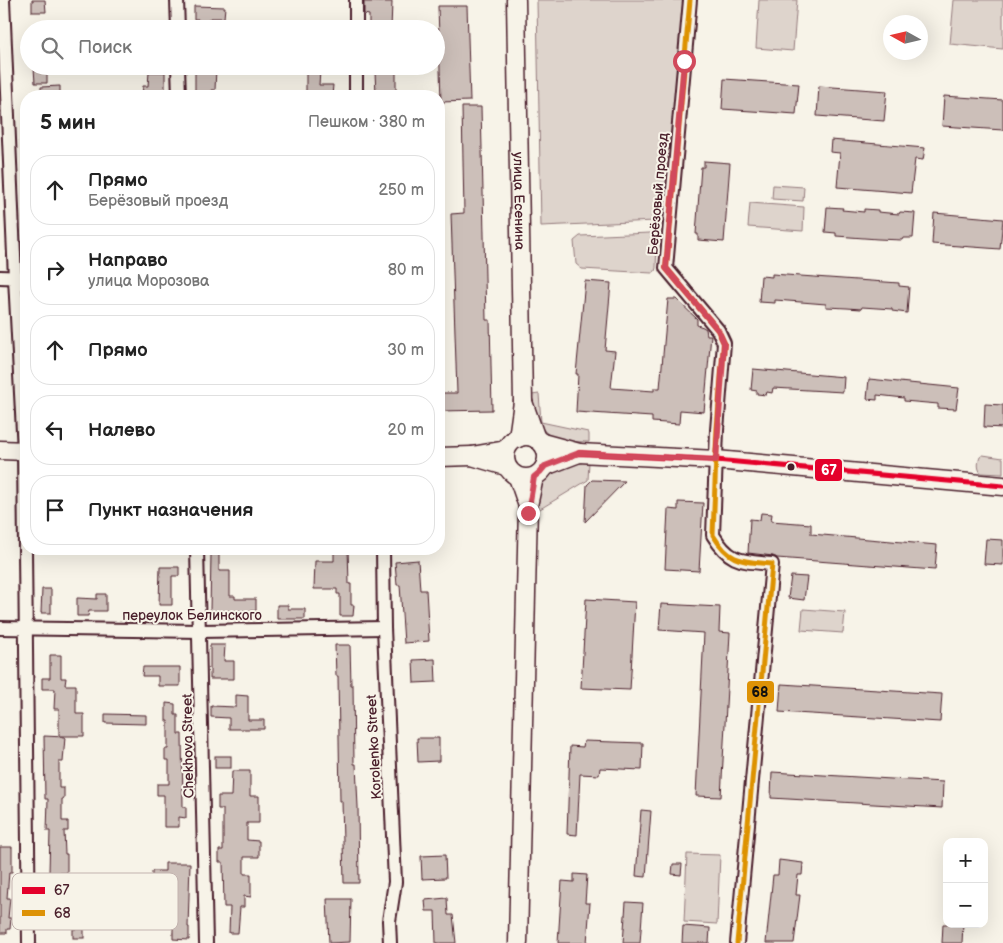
<!DOCTYPE html>
<html lang="ru">
<meta charset="utf-8">
<style>
body{margin:0;font-family:"Balsamiq Sans",sans-serif;background:#f6f6f6;color:#222}
.controls{position:absolute;right:15px;bottom:15px;display:grid;overflow:hidden;border-radius:10px;box-shadow:0 5px 20px #0002}
.controls button{width:45px;height:45px;display:grid;place-items:center;padding:0;border:0;border-bottom:1px solid #e0e0e0;background:#fff;color:#222;font:25px sans-serif}
.compass{position:absolute;left:883px;top:15px;width:45px;height:45px;border-radius:50%;background:#fff;box-shadow:0 5px 20px #0002;rotate:278deg}
.stop{position:absolute;width:15px;height:15px;margin:-11px;border:4px solid #d1495b;border-radius:50%;background:#fff}
.stop.end{background:#d1495b;border-color:#fff;box-shadow:0 1px 5px #0008}
.list{margin:0;padding:0;list-style:none}
h2{display:flex;justify-content:space-between;align-items:center;height:65px;margin:0;padding:0 20px;font-size:21px}
h2 small{font-size:16px;font-weight:400;color:#767676}
.list li{display:grid;grid-template-columns:32px 1fr auto;gap:15px;align-items:center;box-sizing:border-box;height:70px;margin:0 10px 10px;padding:0 10px;border:1px solid #e0e0e0;border-radius:20px}
.list b{display:block;font-size:19px;white-space:nowrap}
.list p{margin:0;font-size:16px;white-space:nowrap;color:#767676}
.list em{font-size:16px;font-style:normal;color:#767676}
.icon{flex:none;width:28px;height:28px;fill:none;stroke:currentColor;stroke-width:2;stroke-linecap:round;stroke-linejoin:round}
.map{position:relative;flex:none;width:1003px;height:943px;overflow:hidden}
.search{position:absolute;background:#fff;box-shadow:0 5px 20px #0002;left:20px;top:20px;width:425px;height:55px;display:flex;align-items:center;gap:12px;box-sizing:border-box;padding:0 18px;border-radius:28px;color:#767676;font-size:19px}
.panel{position:absolute;background:#fff;box-shadow:0 5px 20px #0002;left:20px;top:90px;width:425px;height:465px;border-radius:20px}
.map>svg:first-child{display:block}
.green{fill:#ded4cc;stroke:#947a7c}
.building{fill:#ccbfb9;stroke:#4a1f2b}
.lines{fill:none;stroke-linecap:round;stroke-linejoin:round}
.street-casing{stroke:#4a1f2b;stroke-width:16}
.secondary-casing{stroke:#4a1f2b;stroke-width:21}
.street{stroke:#f7f3e8;stroke-width:12}
.secondary{stroke:#f7f3e8;stroke-width:18}
.bus-1-casing{stroke:#f7f3e8;stroke-width:9}
.bus-2-casing{stroke:#f7f3e8;stroke-width:9}
.bus-1{stroke:#e4002b;stroke-width:5}
.bus-2{stroke:#dd9206;stroke-width:5}
.route{stroke:#d1495b;stroke-width:6}
.bus-dot{fill:#4a1f2b;stroke:#f7f3e8;stroke-width:2}
.labels{text-anchor:middle;dominant-baseline:central;stroke-width:4;stroke-linejoin:round;paint-order:stroke}
.street-label{font-size:14px;fill:#4a1f2b;stroke:#f7f3e8}
.key{fill:#f7f3e8;stroke:#c3b3af;stroke-width:1}
.key-label{font-size:14px;fill:#4a1f2b}
.line-badge{stroke:#f7f3e8;stroke-width:2}
.badge-label{font-size:14px;text-anchor:middle;font-weight:bold;fill:#fff}
.pale-badge-label{font-size:14px;text-anchor:middle;font-weight:bold;fill:#111}
</style>
<div class="map">
<svg width="1003" height="943" viewBox="0 0 1003 943">
<rect width="100%" height="100%" fill="#f7f3e8"/>
<filter id="ink" filterUnits="userSpaceOnUse"><feTurbulence type="fractalNoise" baseFrequency=".02" numOctaves="2"/><feDisplacementMap in="SourceGraphic" scale="10" xChannelSelector="R" yChannelSelector="G"/><feConvolveMatrix kernelMatrix="1 2 1 2 8 2 1 2 1" color-interpolation-filters="sRGB"/></filter>
<g filter="url(#ink)">
<g class="green">
<polygon points="537,0 683,0 665,208 660,219 655,221 541,226"/>
<polygon points="759,0 797,0 793,51 756,48"/>
<polygon points="954,0 1003,0 1003,49 950,44"/>
<polygon points="773,185 804,187 803,201 772,199"/>
<polygon points="750,203 804,207 803,231 748,227"/>
<polygon points="650,233 653,234 657,242 656,268 655,271 652,273 582,269 576,264 574,241 580,236"/>
<path d="M539 394 541 422 588 432 589 434V442C564 441 547 443 536 417 533 409 532 404 532 395Z"/>
<path d="M983 455 1003 458V474L981 473C977 468 978 462 980 457Z"/>
<path d="M577 462H589L588 480 540 509 533 510C538 495 541 475 557 468 563 465 570 464 577 462Z"/>
<polygon points="803,609 845,612 843,633 801,630"/>
<polygon points="687,854 720,855 717,924 684,922"/>
</g>
<g class="building">
<polygon points="32,0 45,0 46,12 32,12"/>
<polygon points="364,2 392,2 391,29 369,29 369,15 364,14"/>
<polygon points="194,6 225,7 224,18 211,18 211,19 208,19 207,29 198,29 198,19 194,19"/>
<polygon points="438,6 467,6 470,101 441,102"/>
<polygon points="195,67 216,68 215,90 211,90 211,96 195,96"/>
<polygon points="34,68 47,68 47,83 35,83"/>
<polygon points="306,71 320,71 319,85 333,85 332,96 306,96"/>
<polygon points="149,72 165,72 165,96 142,96 143,86 148,86"/>
<polygon points="375,72 396,72 396,94 376,94"/>
<polygon points="724,79 799,84 796,114 722,109"/>
<polygon points="60,86 60,96 41,96 41,87"/>
<polygon points="819,86 887,91 884,121 817,116"/>
<polygon points="944,96 1003,100 1003,130 942,126"/>
<polygon points="462,107 481,107 486,320 490,320 492,410 439,411 439,393 457,393 451,214 464,213"/>
<polygon points="831,140 925,148 923,160 915,159 911,193 837,187 840,153 830,152"/>
<polygon points="704,161 730,163 724,242 698,240 698,234 696,234 701,167 704,167"/>
<polygon points="827,207 843,208 842,210 864,212 864,209 878,210 878,212 899,214 900,212 915,213 913,238 903,238 902,240 878,239 836,236 836,233 825,232"/>
<polygon points="934,213 1003,219 1000,249 932,244"/>
<polygon points="772,274 899,283 899,286 909,287 907,313 892,311 892,309 862,307 861,309 847,308 826,307 826,304 801,302 775,300 775,303 759,302 761,276 772,277"/>
<polygon points="585,281 611,283 605,350 615,351 611,388 654,391 654,388 660,388 668,299 676,299 697,319 697,325 703,327 706,329 707,335 711,335 704,412 680,410 679,424 652,422 652,417 576,412 578,374 576,374"/>
<polygon points="753,369 844,377 843,392 773,388 772,393 767,392 766,395 757,394 757,391 751,390"/>
<polygon points="869,379 959,388 956,409 938,408 938,404 904,401 904,398 877,395 877,400 867,399"/>
<polygon points="985,404 1003,405 1003,428 984,427"/>
<polygon points="592,480 625,481 585,522 587,485"/>
<polygon points="678,502 703,503 699,571 665,569 668,509 678,510"/>
<polygon points="761,513 772,514 771,521 811,524 811,534 937,545 935,570 777,558 773,556 748,553 750,519 760,520"/>
<polygon points="986,539 1003,540 1003,565 984,564"/>
<polygon points="334,549 348,549 349,584 351,584 351,605 354,605 353,616 340,616 340,594 337,594 337,589 314,589 315,561 334,561"/>
<polygon points="211,554 219,554 219,571 230,571 230,596 235,596 235,599 256,599 256,611 210,611"/>
<polygon points="418,560 420,590 426,590 429,641 404,643 400,585 397,585 395,562"/>
<polygon points="160,567 179,567 179,576 172,576 172,605 159,605"/>
<polygon points="791,576 807,577 804,600 788,598"/>
<polygon points="42,589 51,589 51,613 41,613"/>
<polygon points="97,594 106,594 106,611 89,611 88,616 77,616 77,598 97,599"/>
<polygon points="586,599 635,602 630,690 581,688"/>
<polygon points="661,604 720,607 719,632 730,633 721,797 696,796 704,633 659,630"/>
<polygon points="277,605 288,605 288,609 305,609 305,619 277,619"/>
<polygon points="210,645 225,645 224,661 234,661 234,679 210,679"/>
<polygon points="335,645 350,645 351,685 353,685 354,764 356,764 358,807 359,883 344,883 342,801 340,801 338,676 336,676"/>
<polygon points="50,655 61,655 61,678 66,678 65,685 76,685 76,714 84,714 84,736 59,736 59,709 54,709 55,689 42,689 42,678 50,678"/>
<polygon points="435,659 436,682 414,683 413,660"/>
<polygon points="143,667 180,667 180,686 158,686 158,676 142,676"/>
<polygon points="781,684 942,694 940,722 779,712"/>
<polygon points="236,695 248,696 248,720 264,720 264,729 229,729 229,718 211,717 211,706 236,707"/>
<polygon points="166,703 175,704 175,715 178,715 178,734 182,734 183,807 186,807 186,818 179,817 179,827 164,827 164,795 157,795 157,784 169,784 169,760 165,760 165,749 168,749 168,721 166,721"/>
<polygon points="105,714 146,715 146,724 105,723"/>
<polygon points="44,736 65,737 63,762 59,762 59,788 64,788 64,799 62,799 62,821 68,821 68,831 64,831 65,854 67,854 67,873 49,873 50,831 47,831 48,799 45,799"/>
<polygon points="417,738 439,738 439,761 418,762"/>
<polygon points="584,741 643,743 642,770 600,768 599,775 580,774 577,835 567,834 570,746 583,747"/>
<rect x="215" y="756" width="16" height="12"/>
<polygon points="232,771 250,771 250,796 259,796 259,823 247,823 247,840 259,841 259,857 244,857 244,874 251,874 251,897 244,896 244,907 240,907 238,933 229,933 230,907 224,907 223,862 219,862 219,850 223,850 223,809 218,809 218,796 231,796"/>
<polygon points="772,772 943,782 942,808 771,798"/>
<polygon points="641,810 651,811 646,877 636,876"/>
<polygon points="0,847 12,847 12,872 9,872 7,898 10,898 8,918 11,918 10,929 7,929 7,933 0,933"/>
<polygon points="445,855 446,878 422,879 421,856"/>
<polygon points="779,860 803,863 802,875 798,875 796,895 800,895 794,943 766,943 773,875 778,875"/>
<polygon points="165,863 190,863 188,927 189,927 189,940 173,939 173,921 170,921 170,886 168,886 168,883 152,883 152,871 165,871"/>
<polygon points="673,864 682,864 681,875 672,874"/>
<polygon points="574,874 587,875 585,903 590,903 587,943 558,943 562,881 574,882"/>
<polygon points="447,898 448,915 453,915 456,943 436,943 435,911 426,911 425,900"/>
<polygon points="327,899 351,899 350,942 329,943"/>
<polygon points="626,902 643,903 640,943 623,943"/>
<polygon points="943,924 963,924 962,943 942,943"/>
<polygon points="683,926 710,928 709,943 682,943"/>
<rect x="73" y="929" width="11" height="9"/>
</g>
<g class="lines">
<g class="street-casing">
<g id="street">
<polyline points="3,0 15,278 24,451 29,943"/>
<polyline points="177,0 178,29"/>
<polyline points="356,0 356,29"/>
<path d="M690 0 666 268 718 330 724 343 717 430 713 535C730 563 741 561 772 564L737 943"/>
<polyline points="178,66 179,96"/>
<polyline points="356,66 356,96"/>
<polyline points="0,277 26,278"/>
<polyline points="197,549 206,943"/>
<polyline points="383,549 384,628 395,882 389,921 390,943"/>
<polyline points="0,628 200,631 384,628"/>
</g>
</g>
<g class="secondary-casing">
<g id="secondary">
<path id="s1" d="M516 0 523 402"/>
<circle cx="526" cy="457" r="21"/>
<polyline points="518,438 523,402 536,439"/>
<polyline points="542,443 579,453 545,466"/>
<polyline points="0,450 26,451"/>
<polyline points="506,450 472,456 506,466"/>
<polyline points="579,453 716,460 1003,486"/>
<polyline points="439,457 472,456"/>
<polyline points="518,477 528,506 534,477"/>
<polyline points="518,943 528,506"/>
</g>
</g>
<use href="#street" class="street"/>
<use href="#secondary" class="secondary"/>
<g class="bus-1-casing">
<polyline id="bus-1" points="579,453 716,460 1003,486"/>
</g>
<g class="bus-2-casing">
<path id="bus-2" d="M690 0 666 268 718 330 724 343 717 430 713 535C730 563 741 561 772 564L737 943"/>
</g>
<use href="#bus-1" class="bus-1"/>
<use href="#bus-2" class="bus-2"/>
</g>
</g>
<g class="lines" filter="url(#ink)">
<polyline class="route" points="528,513 534,477 540,472 545,466 579,453 716,460 724,343 718,330 666,268 684,61"/>
</g>
<circle class="bus-dot" cx="791" cy="467" r="4.5"/>
<g class="labels">
<g class="street-label">
<text transform="translate(658 194) rotate(-85)">Берёзовый проезд</text>
<text stroke="none"><textPath href="#s1" startOffset="201">улица Есенина</textPath></text>
<text x="192" y="615">переулок Белинского</text>
<text transform="translate(188 746) rotate(-91)">Chekhova Street</text>
<text transform="translate(374 747) rotate(-93)">Korolenko Street</text>
</g>
</g>
<rect x="12" y="873" width="166" height="57" rx="8" class="key"/>
<rect x="22" y="887" width="23" height="7" fill="#e4002b"/>
<rect x="22" y="910" width="23" height="6" fill="#dd9206"/>
<g class="key-label">
<text x="54" y="895">67</text>
<text x="54" y="918">68</text>
</g>
<g class="line-badge">
<rect x="814" y="458" width="29" height="24" rx="5" fill="#e4002b"/>
<rect x="746" y="680" width="29" height="24" rx="5" fill="#dd9206"/>
</g>
<g class="badge-label">
<text x="829" y="475">67</text>
</g>
<g class="pale-badge-label">
<text x="760" y="697">68</text>
</g>
</svg>
<div class="controls">
<button>+</button>
<button>−</button>
</div>
<svg class="compass" viewBox="-18 -18 36 36"><path d="M0-13l5 13h-10z" fill="#e53935"/><path d="M0 13l5-13h-10z" fill="#767676"/></svg>
<div class="stop" style="left:684px;top:61px"></div>
<div class="stop end" style="left:528px;top:513px"></div>
<div class="search"><svg class="icon" aria-label="search" viewBox="0 0 24 24"><circle cx="10" cy="10" r="6"/><path d="M15 15l6 6"/></svg>Поиск</div>
<section class="panel">
<h2>5 мин<small>Пешком · 380 m</small></h2>
<ul class="list">
<li><svg class="icon" aria-label="ahead" viewBox="0 0 24 24"><path d="M12 20V5M6 11l6-6 6 6"/></svg><div><b>Прямо</b><p>Берёзовый проезд</p></div><em>250 m</em></li>
<li><svg class="icon" aria-label="right" viewBox="0 0 24 24"><path d="M7 20v-9h11M14 6l5 5-5 5"/></svg><div><b>Направо</b><p>улица Морозова</p></div><em>80 m</em></li>
<li><svg class="icon" aria-label="ahead" viewBox="0 0 24 24"><path d="M12 20V5M6 11l6-6 6 6"/></svg><div><b>Прямо</b></div><em>30 m</em></li>
<li><svg class="icon" aria-label="left" viewBox="0 0 24 24"><path d="M17 20v-9H6M10 6l-5 5 5 5"/></svg><div><b>Налево</b></div><em>20 m</em></li>
<li><svg class="icon" aria-label="arrive" viewBox="0 0 24 24"><path d="M6 21V4h12l-3 4 3 4H6"/></svg><div><b>Пункт назначения</b></div></li>
</ul>
</section>
</div>
